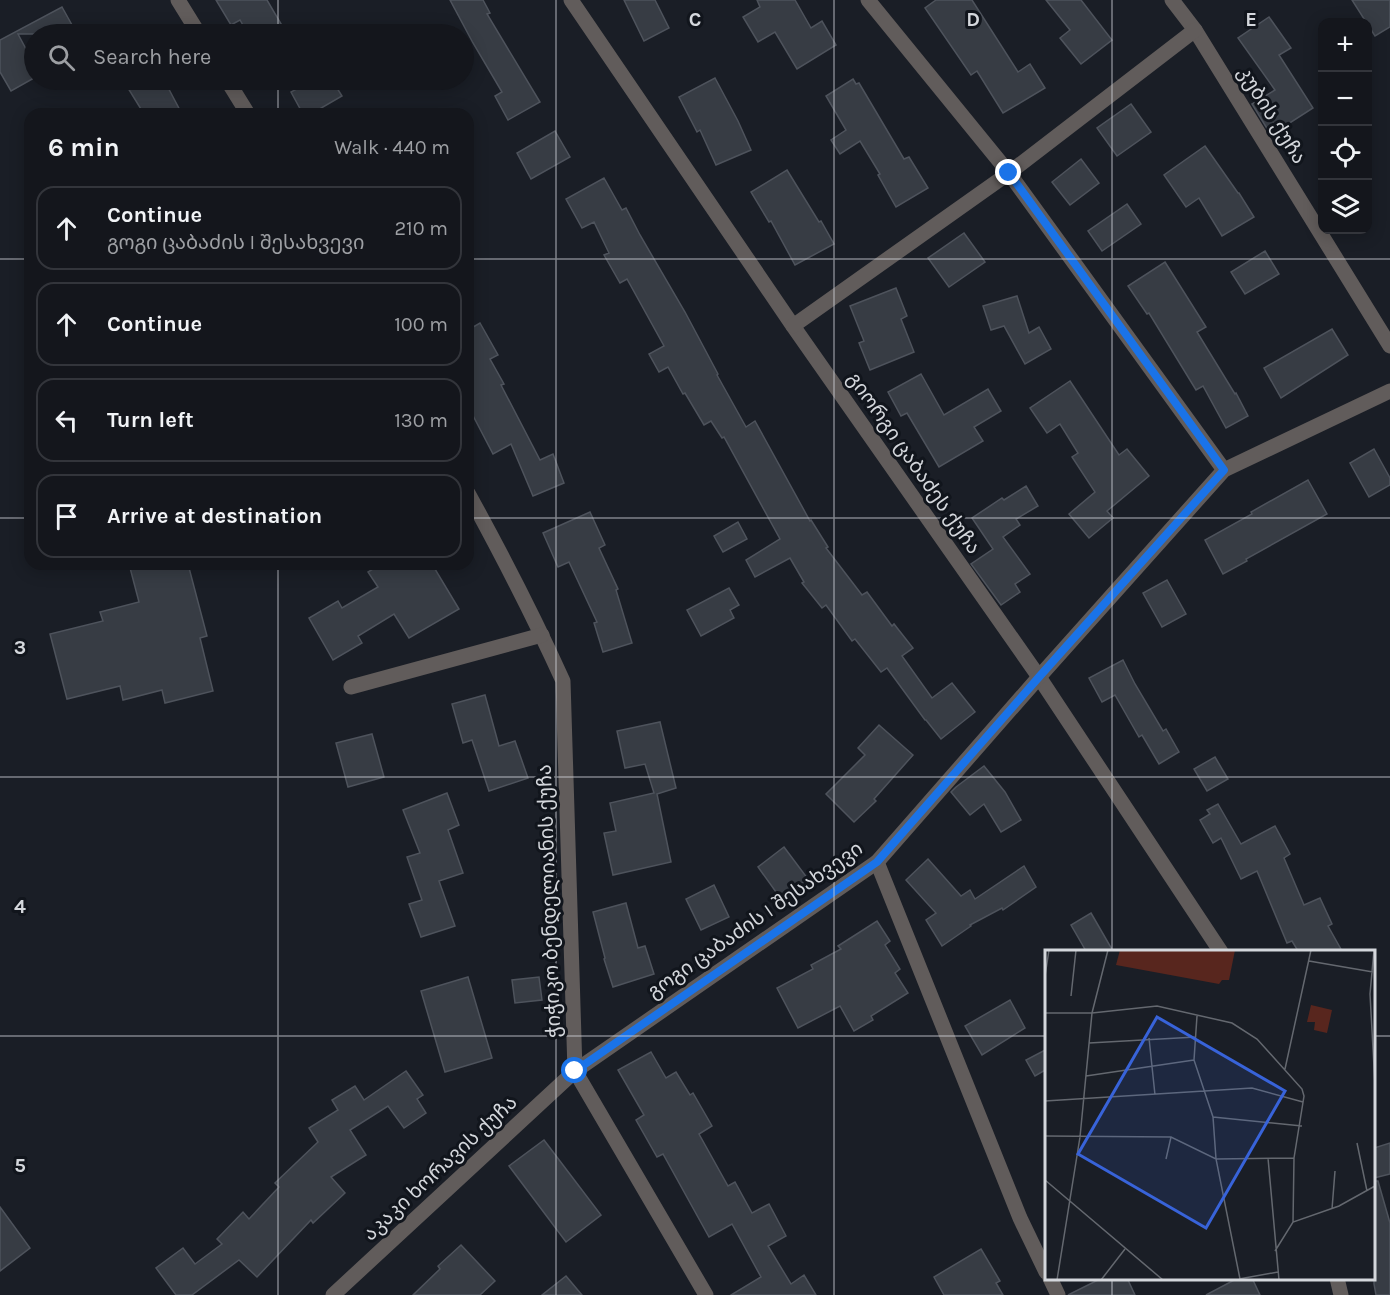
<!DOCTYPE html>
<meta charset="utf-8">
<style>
body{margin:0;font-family:Karla,"Noto Sans Georgian",sans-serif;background:#1d1f25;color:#f1f3f6}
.controls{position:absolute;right:18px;top:18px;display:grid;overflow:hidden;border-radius:12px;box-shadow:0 3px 15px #0003}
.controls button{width:54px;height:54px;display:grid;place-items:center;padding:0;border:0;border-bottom:2px solid #33353b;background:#14161c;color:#f1f3f6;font:30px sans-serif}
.stop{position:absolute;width:18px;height:18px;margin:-14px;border:4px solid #1a73e8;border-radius:50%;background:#fff}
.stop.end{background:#1a73e8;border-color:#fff;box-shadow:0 2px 6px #0008}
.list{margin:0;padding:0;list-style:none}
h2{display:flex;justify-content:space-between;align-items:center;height:78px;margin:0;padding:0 24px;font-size:26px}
h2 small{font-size:20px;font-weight:400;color:#9d9fa3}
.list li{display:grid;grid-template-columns:39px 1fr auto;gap:18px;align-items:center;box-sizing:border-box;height:84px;margin:0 12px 12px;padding:0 12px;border:2px solid #33353b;border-radius:18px}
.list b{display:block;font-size:22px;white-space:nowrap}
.list p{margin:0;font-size:20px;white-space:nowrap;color:#9d9fa3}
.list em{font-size:20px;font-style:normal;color:#9d9fa3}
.icon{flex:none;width:33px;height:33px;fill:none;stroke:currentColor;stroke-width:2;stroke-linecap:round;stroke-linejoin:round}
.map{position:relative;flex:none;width:1390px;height:1295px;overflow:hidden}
.search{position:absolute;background:#14161c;box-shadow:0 3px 15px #0003;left:24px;top:24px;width:450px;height:66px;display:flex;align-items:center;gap:15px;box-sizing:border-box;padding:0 21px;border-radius:33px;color:#9d9fa3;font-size:22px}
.panel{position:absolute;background:#14161c;box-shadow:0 3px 15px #0003;left:24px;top:108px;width:450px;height:462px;border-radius:18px}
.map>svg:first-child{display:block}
.building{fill:#373c44;stroke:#4e535c;stroke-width:1.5}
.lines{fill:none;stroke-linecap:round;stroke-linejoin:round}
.street{stroke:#615c5b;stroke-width:15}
.route{stroke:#1a73e8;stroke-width:8}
.grid{fill:none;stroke:#d4d7dc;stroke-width:1.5;stroke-opacity:0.55}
.labels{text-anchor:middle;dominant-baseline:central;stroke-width:6;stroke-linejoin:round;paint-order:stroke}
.street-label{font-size:20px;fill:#d4d7dc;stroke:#11151c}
.inset-road{fill:none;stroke:#64686f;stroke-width:1.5}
.view{fill:#3863d9;fill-opacity:0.15;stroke:#3863d9;stroke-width:3}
.inset-edge{fill:none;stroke:#d4d7dc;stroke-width:3}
.grid-label{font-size:20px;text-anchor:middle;font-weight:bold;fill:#d4d7dc;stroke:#11151c;stroke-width:6;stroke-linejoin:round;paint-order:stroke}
</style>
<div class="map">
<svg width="1390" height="1295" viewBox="0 0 1390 1295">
<rect width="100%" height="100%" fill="#1a1e26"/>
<g class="building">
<polygon points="216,0 267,0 287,34 248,34 240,20 231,25"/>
<polygon points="450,0 483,0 490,13 487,14 540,102 508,120 495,96 502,92 473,43"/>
<polygon points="624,0 655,0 669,28 644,41"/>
<polygon points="757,0 795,0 811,28 822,21 836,45 797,69 775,32 758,42 743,17 760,7"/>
<polygon points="936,0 972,0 1018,72 1030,64 1045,88 1003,113 977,71 971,75 925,8"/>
<polygon points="1046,0 1081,0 1112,40 1081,64 1060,38 1070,30"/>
<polygon points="1352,0 1390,0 1390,27 1375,36 1368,25 1368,22 1366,22"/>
<polygon points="62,7 77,34 18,34 34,64 34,78 11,91 0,72 0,40"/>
<polygon points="1269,17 1291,48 1279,55 1313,108 1271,135 1252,104 1275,90 1238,38"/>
<polygon points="715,78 738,121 751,150 716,165 700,130 697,132 679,97"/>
<polygon points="853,79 856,84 859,83 904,159 909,157 928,188 896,207 878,175 880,174 860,141 840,154 831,140 846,130 826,96"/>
<polygon points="123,80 164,80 182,114 144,114"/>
<polygon points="313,80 332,80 342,96 311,114 303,114 291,92"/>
<polygon points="1131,104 1151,132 1117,156 1097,128"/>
<polygon points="555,131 570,157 531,179 517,153"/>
<polygon points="1205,146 1238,193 1239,193 1254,217 1222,236 1199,198 1186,207 1164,175"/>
<polygon points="1081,159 1099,183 1070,205 1052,182"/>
<polygon points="787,170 819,222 821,221 834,244 795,265 771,221 769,222 751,192"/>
<polygon points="604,178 622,210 626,208 640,235 685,312 718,374 717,375 746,427 755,421 810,521 811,520 828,547 826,548 862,595 867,592 892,626 894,624 913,648 902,656 932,698 952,683 975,712 941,739 926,720 925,720 887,668 881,672 855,639 852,641 826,605 822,608 802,583 804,582 790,558 755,577 746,560 780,539 724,437 722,438 711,421 704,425 685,393 683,394 668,367 659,372 649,354 664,346 627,279 620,283 604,255 609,253 594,222 582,228 566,199"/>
<polygon points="1127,204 1141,224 1102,251 1088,231"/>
<polygon points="964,233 985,262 949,287 928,258"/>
<polygon points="1265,251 1279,274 1245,294 1231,272"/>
<polygon points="1165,262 1206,327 1197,332 1235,394 1236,393 1248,416 1226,428 1203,386 1196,390 1149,313 1147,314 1128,286"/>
<polygon points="896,288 907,316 901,319 914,352 870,370 859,343 864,341 850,306"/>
<polygon points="1017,296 1029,333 1039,327 1051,349 1025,364 1004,326 991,330 983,306"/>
<polygon points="480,323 498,355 490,359 504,384 501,385 540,460 553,454 564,483 533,496 511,444 493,454 468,406 468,330"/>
<polygon points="1332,329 1348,355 1281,398 1264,368"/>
<polygon points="921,374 944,415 988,389 1001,411 974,427 983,441 939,467 907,413 901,416 888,392"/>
<polygon points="1070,381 1119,455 1127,449 1149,476 1107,511 1113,518 1089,538 1069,514 1095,492 1072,457 1078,453 1060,424 1047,433 1030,408"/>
<polygon points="1374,449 1390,478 1390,485 1369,497 1350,463"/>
<polygon points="1308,480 1327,514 1246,559 1247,561 1223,574 1205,540 1252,514 1251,512"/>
<polygon points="1026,486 1038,506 1016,519 1020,525 1003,537 1030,574 1015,584 1020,592 1001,605 971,564 993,549 972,518 1002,498 1004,500"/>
<polygon points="590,512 605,545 599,548 618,589 616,590 632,643 603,652 594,623 597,622 569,562 558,567 543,533"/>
<polygon points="738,522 747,539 723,552 714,536"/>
<polygon points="129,564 188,564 207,636 200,638 213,691 165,703 162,690 123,700 120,686 67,699 50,634 103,621 100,612 139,602"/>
<polygon points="381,564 432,564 459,609 409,638 394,614 358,636 362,643 333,660 309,618 338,601 342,608 378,587 368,572"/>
<polygon points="1167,580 1186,614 1162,627 1143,593"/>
<polygon points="729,588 739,605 730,610 734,618 701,636 687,610"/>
<polygon points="1123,660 1135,684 1163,731 1166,729 1179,752 1159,764 1142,735 1139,737 1115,695 1102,702 1089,678"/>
<polygon points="485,695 499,746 515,741 528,778 489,791 472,740 463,743 452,704"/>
<polygon points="660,722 676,788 657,794 671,862 613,875 604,833 616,831 610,803 654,793 645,764 625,768 617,731"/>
<polygon points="879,725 913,755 874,799 876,801 854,822 826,794 865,755 858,748"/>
<polygon points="372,734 384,777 348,787 336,743"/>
<polygon points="1215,757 1228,779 1207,791 1194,769"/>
<polygon points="984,766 1005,792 1021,820 1001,832 984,804 970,815 951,792 956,787"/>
<polygon points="447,793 459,825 448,830 463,873 439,881 455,926 421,937 409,904 422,900 407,857 420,853 403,810"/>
<polygon points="1218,804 1241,844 1275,826 1290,854 1284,858 1304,905 1320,898 1332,924 1328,926 1342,951 1298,951 1292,941 1287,943 1257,871 1241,879 1221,838 1213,843 1200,820 1210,814 1207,810"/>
<polygon points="784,847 808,879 781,899 758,867"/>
<polygon points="928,859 961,896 970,890 975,899 1024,866 1036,887 1003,910 1002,908 970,925 971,926 942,946 926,920 936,913 906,880"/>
<polygon points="714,885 729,917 701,930 686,899"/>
<polygon points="626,903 638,948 645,946 654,974 613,987 604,959 605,958 593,912"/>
<polygon points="1091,913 1113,951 1086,951 1071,925"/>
<polygon points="877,921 890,941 885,945 900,969 895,973 908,993 871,1016 873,1020 854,1031 840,1006 798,1028 777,988 813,969 811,965 841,949 838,946"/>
<polygon points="468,977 492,1058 445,1072 421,991"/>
<polygon points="539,977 542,1000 515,1003 512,980"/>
<polygon points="1010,1000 1025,1028 982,1055 965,1026"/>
<polygon points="1047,1049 1047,1069 1035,1076 1026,1060"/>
<polygon points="651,1052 666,1078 676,1072 690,1095 693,1093 712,1126 699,1134 728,1186 735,1182 752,1213 769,1204 786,1236 768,1246 791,1284 804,1275 816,1295 731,1295 761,1277 732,1224 709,1237 663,1154 657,1157 636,1120 644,1115 618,1070"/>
<polygon points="406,1071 423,1095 417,1099 426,1113 404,1128 388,1106 350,1130 366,1155 331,1177 345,1193 313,1223 311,1220 257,1277 239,1260 192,1295 176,1295 156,1268 183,1248 195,1264 222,1244 217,1239 243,1212 249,1219 279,1187 275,1183 318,1142 309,1128 338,1110 332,1100 355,1086 364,1100"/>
<polygon points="544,1140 601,1215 566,1242 509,1166"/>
<polygon points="1390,1143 1390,1174 1374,1178 1374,1148"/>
<polygon points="1374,1181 1378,1181 1390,1223 1390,1295 1376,1295 1374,1284"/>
<polygon points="0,1207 30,1248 0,1271"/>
<polygon points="461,1245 495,1281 480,1295 413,1295 440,1269 438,1266"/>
<polygon points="981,1249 1000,1281 996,1283 1003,1295 944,1295 934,1277"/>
<polygon points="566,1276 582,1295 542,1295"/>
<polygon points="1102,1278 1127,1278 1135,1295 1068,1295"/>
<polygon points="1238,1278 1252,1278 1260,1295 1206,1295"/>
</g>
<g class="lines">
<g class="street">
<polyline points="178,0 199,34"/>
<polyline points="571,0 793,326 1039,677 1221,952"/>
<polyline points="868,0 1009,173 1224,470"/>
<polyline points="1172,0 1195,30 1390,346"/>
<polyline points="227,80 248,114"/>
<polyline points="793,326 1009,173 1195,30"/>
<path d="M468 493C502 555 534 617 563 681L575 1071 706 1295"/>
<polyline points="351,687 542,635"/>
<polyline points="877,862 1020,1218 1046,1272"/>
<polyline points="1050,1278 1058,1295"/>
<polyline points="1337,1278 1341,1295"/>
<polyline points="333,1295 575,1071 877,862 1039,677 1224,470 1390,391"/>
</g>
</g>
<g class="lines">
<polyline class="route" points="575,1071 877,862 1039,677 1224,470 1009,173"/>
</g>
<path class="grid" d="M278 0V34M556 0V1295M834 0V1295M1112 0V952M278 80V114M0 259H30M468 259H1390M0 518H30M468 518H1390M278 564V1295M0 777H1390M0 1036H1046M1374 1036H1390M1112 1278V1295"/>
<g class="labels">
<g class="street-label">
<text transform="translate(1272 115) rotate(58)">კუბის ქუჩა</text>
<text transform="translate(914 463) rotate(55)">გიორგი ცაბაძეს ქუჩა</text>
<text transform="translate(549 901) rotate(-92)">ჭიჭიკო ბენდელიანის ქუჩა</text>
<text transform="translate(755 920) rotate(-35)">გოგი ცაბაძის I შესახვევი</text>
<text transform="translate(440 1168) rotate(-43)">აკაკი ხორავის ქუჩა</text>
</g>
</g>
<g transform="translate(1045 950)">
<rect width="330" height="330" fill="#1a1e26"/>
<path d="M75 0H190L184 30H177L174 34 71 15ZM266 55 287 60 282 83 269 80 270 72H262Z" fill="#58261e"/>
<path class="inset-road" d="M329 0 325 44 330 135M264 11 328 22M0 26 4 0M26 46 31 0M0 63H47L112 56 187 73 212 89 257 139 259 146 249 208 248 272M152 66 149 110 168 167 171 209 195 329M104 88 110 145M44 93 151 87M240 119 266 0M41 126 149 110M0 151 207 138 258 152M168 167 257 176M0 186 126 187 171 209 249 208M312 193 322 241M223 208 234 330M121 209 126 187M0 230 118 330M287 259 290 221M230 301 248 272 294 256 330 236M194 329 233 322M12 330 35 187 47 63 63 0M56 330 80 299"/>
<path class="view" d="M112 67 240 141 161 278 33 204Z"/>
<rect width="330" height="330" class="inset-edge"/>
</g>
<g class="grid-label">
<text x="695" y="26">C</text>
<text x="973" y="26">D</text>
<text x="1251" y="26">E</text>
<text x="20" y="654">3</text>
<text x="20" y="913">4</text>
<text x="20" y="1172">5</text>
</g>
</svg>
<div class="controls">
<button>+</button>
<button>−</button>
<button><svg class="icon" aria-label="locate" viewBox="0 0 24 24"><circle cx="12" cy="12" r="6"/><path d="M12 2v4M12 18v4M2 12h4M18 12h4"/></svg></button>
<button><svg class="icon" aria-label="layers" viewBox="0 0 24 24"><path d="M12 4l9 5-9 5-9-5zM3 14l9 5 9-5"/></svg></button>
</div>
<div class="stop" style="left:575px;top:1071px"></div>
<div class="stop end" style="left:1009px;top:173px"></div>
<div class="search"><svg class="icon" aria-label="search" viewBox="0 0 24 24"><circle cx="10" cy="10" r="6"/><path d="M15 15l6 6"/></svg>Search here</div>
<section class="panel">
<h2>6 min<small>Walk · 440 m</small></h2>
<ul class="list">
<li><svg class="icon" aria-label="ahead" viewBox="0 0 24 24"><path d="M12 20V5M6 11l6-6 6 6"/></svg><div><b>Continue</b><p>გოგი ცაბაძის I შესახვევი</p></div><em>210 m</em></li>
<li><svg class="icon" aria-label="ahead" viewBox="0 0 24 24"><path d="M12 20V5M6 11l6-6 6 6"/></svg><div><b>Continue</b></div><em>100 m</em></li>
<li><svg class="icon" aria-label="left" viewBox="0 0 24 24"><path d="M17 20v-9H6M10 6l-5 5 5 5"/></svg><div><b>Turn left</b></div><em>130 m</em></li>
<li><svg class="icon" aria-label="arrive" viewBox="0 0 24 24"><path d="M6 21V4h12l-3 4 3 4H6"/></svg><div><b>Arrive at destination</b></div></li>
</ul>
</section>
</div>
